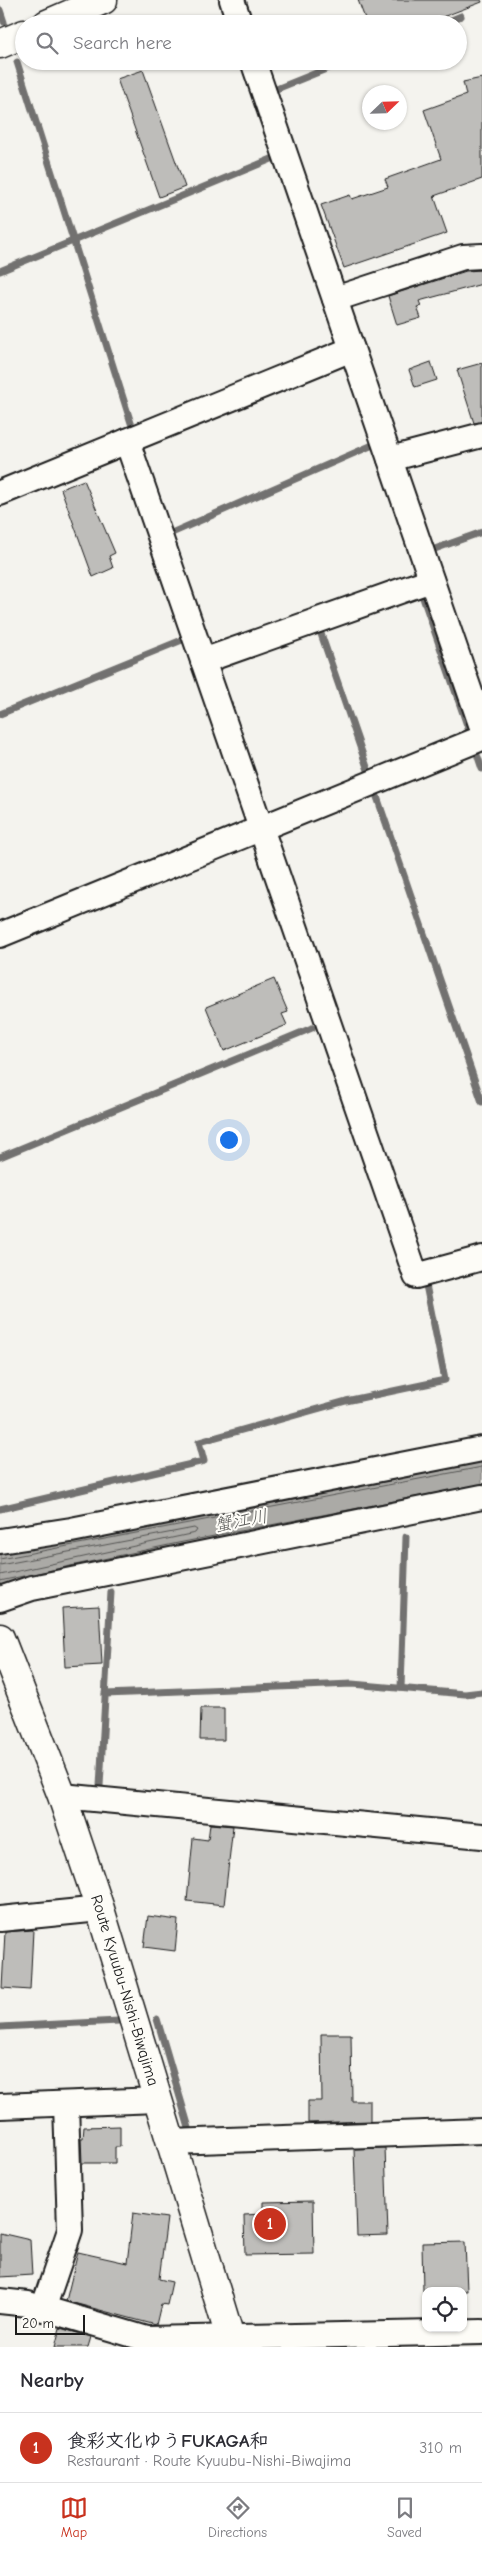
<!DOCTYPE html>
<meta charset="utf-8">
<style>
body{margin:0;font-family:"Comic Neue","Klee One",sans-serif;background:#f7f7f7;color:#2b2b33}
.controls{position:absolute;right:15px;bottom:15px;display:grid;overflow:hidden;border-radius:10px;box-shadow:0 1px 4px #0004}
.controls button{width:45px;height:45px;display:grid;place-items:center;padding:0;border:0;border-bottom:1px solid #e1e1e2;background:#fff;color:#2b2b33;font:25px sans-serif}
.compass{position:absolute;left:362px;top:85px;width:45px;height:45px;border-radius:50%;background:#fff;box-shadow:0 1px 4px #0004;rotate:67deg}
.scale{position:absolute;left:15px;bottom:12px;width:70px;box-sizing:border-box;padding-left:5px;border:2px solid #1c1c1c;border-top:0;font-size:14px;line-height:18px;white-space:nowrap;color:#1c1c1c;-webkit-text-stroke:4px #fdfcf7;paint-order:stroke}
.you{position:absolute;left:228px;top:1139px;width:18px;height:18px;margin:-12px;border:4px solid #fff;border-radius:50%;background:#1a73e8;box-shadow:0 0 0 8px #1a73e833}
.badge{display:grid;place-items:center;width:32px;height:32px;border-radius:50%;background:#c8321e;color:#fff;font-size:16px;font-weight:700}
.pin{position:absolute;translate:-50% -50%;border:2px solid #fff;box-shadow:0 1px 5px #0006}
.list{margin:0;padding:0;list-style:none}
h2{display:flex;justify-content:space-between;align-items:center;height:65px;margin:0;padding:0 20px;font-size:21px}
h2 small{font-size:16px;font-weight:400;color:#7c7c81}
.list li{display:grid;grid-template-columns:32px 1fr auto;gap:15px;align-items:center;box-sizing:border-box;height:70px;padding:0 20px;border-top:1px solid #e1e1e2}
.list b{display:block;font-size:19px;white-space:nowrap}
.list p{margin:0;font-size:16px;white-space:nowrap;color:#7c7c81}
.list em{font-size:16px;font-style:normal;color:#7c7c81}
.icon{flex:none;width:28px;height:28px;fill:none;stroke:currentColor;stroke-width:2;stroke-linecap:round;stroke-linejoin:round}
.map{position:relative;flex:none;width:482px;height:2347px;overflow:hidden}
.search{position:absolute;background:#fff;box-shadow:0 1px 4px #0004;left:15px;right:15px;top:15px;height:55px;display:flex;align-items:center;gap:12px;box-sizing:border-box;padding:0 18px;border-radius:28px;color:#7c7c81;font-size:19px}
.sheet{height:135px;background:#fff}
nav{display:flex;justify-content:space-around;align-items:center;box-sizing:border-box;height:70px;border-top:1px solid #e1e1e2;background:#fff;font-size:14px;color:#7c7c81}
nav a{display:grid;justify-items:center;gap:2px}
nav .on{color:#c8321e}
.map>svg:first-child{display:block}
.water{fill:#abaaa6;stroke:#72716f}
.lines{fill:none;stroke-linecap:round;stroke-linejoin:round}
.shore{stroke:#555553;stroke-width:1}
.stream{stroke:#72716f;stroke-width:7}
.building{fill:#bebdba;stroke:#1c1c1c}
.street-casing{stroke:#1c1c1c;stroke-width:28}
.secondary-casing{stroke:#1c1c1c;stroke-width:31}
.street{stroke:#fdfcf7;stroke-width:24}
.secondary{stroke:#fdfcf7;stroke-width:28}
.labels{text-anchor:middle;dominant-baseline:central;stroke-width:4;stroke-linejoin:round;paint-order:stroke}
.street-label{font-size:16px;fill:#1c1c1c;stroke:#fdfcf7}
.water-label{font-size:18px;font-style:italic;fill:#5c5c5a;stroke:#fdfcf7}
</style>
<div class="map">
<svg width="482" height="2347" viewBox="0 0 482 2347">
<rect width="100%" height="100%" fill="#f4f3ee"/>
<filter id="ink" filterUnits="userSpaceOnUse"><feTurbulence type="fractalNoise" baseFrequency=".02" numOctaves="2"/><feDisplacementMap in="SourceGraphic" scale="10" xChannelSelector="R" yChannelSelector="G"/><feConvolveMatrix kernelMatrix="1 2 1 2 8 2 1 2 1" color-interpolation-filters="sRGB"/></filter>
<g filter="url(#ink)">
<polygon class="water" points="482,1462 482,1488 179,1548 0,1586 0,1554"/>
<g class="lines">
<g class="shore">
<polyline points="0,1559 482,1467"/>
<polyline points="0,1565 194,1528 197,1530 195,1533 0,1575"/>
<polyline points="0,1581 178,1543 482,1484"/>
</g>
<g class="stream">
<polyline points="0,10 4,22"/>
<polyline points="442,24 461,16"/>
<polyline points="17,62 131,423"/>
<polyline points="276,96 274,90 346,61"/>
<polyline points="0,271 274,158"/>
<polyline points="167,535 375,444"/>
<polyline points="432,550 482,532"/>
<polyline points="418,593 421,592 468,728"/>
<polyline points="319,628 368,770"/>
<polyline points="0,714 182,640"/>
<polyline points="478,757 482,769"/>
<polyline points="376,794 482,1102"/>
<polyline points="0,1157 312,1028"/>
<polyline points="0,1509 204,1461 199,1442 346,1401 445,1380 426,1285"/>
<polyline points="401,1688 406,1537"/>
<polyline points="105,1694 352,1684 465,1694 482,1692"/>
<polyline points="100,1786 111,1592"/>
<polyline points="157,2019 189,2128"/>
<polyline points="0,2027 119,2021"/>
</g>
</g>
<g class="building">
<polygon points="358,0 481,0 482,2 424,24 367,24"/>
<polygon points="143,70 185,187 159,197 117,79"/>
<polygon points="482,78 482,179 434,196 447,233 344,268 321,205 350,195 352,199 388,187 385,179 441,159 424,110 466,95 463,82"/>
<polygon points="482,270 482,284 419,301 421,306 417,307 421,318 397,325 388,296 466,271"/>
<polygon points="431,362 437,380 415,387 409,370"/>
<polygon points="482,363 482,422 474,423 457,370"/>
<polygon points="84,480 115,553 109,556 113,568 93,577 61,489"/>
<polygon points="274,979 288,1012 282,1014 287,1025 224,1051 206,1007"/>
<polygon points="99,1606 102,1665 65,1667 62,1608"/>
<polygon points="201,1708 224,1708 224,1740 200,1740"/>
<polygon points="210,1824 233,1826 224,1905 187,1901 193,1838 208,1840"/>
<polygon points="148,1916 178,1920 175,1951 144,1947"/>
<polygon points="33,1930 30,1990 2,1988 5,1932"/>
<polygon points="321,2034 351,2034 352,2101 370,2101 370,2121 308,2123 308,2101 322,2101"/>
<polygon points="120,2126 120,2147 115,2147 115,2163 82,2163 81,2138 83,2138 84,2127"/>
<polygon points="385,2148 388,2235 357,2236 354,2149"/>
<polygon points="313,2201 314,2254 245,2255 244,2215 263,2214 263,2202"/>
<polygon points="133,2213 167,2218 159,2279 172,2282 167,2305 161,2304 156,2325 66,2301 78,2252 127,2263"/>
<polygon points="0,2233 30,2240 32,2275 0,2277"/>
<polygon points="465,2242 467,2291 423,2291 422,2243"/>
<polygon points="60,2328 91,2337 88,2347 55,2347"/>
</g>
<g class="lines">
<g class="street-casing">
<g id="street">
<polyline points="232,0 240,24"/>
<polyline points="253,61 482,727"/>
<polyline points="335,299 463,257 482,256"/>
<polyline points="127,441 416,1276 482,1258"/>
<polyline points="390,459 482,435"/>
<polyline points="0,493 352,349"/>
<polyline points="203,661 431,580"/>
<polyline points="0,935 482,738"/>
<polyline points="0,1541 71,1530 482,1449"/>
<polyline points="0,1599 32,1588 482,1497"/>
<polyline points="62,1796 482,1836"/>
<polyline points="0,1919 100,1909"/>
<polyline points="0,2106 158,2100"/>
<polyline points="171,2142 482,2131"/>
<polyline points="0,2301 28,2304 147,2339 482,2332"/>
<polyline points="43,2309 70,2230 66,2104"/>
</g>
</g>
<g class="secondary-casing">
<g id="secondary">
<polyline points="47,24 103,0"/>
<polyline points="0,44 24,34"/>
<path id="s1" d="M0 1638 62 1796 100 1909 233 2347"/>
</g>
</g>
<use href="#street" class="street"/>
<use href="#secondary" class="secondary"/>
</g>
</g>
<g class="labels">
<g class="street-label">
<text stroke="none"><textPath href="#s1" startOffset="374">Route Kyuubu-Nishi-Biwajima</textPath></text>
</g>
<g class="water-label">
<text transform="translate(241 1521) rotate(-11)">蟹江川</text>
</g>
</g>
</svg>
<div class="controls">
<button><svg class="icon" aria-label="locate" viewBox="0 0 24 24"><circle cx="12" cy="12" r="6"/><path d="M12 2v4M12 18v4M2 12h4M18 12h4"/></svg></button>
</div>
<svg class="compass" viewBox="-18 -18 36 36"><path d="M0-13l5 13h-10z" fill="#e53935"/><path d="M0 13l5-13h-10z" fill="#7c7c81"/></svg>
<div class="scale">20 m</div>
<div class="you"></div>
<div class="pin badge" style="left:270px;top:2224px">1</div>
<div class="search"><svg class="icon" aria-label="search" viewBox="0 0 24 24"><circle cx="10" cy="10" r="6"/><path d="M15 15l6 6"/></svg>Search here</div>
</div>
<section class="sheet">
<h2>Nearby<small></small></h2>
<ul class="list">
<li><span class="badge">1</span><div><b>食彩文化ゆうFUKAGA和</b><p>Restaurant · Route Kyuubu-Nishi-Biwajima</p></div><em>310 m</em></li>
</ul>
</section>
<nav>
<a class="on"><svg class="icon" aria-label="map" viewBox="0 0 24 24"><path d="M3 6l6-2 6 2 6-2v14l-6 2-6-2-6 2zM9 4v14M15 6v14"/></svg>Map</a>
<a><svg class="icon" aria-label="directions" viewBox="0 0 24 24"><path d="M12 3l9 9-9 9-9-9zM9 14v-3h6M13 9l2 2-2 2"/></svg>Directions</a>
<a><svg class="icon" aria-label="saved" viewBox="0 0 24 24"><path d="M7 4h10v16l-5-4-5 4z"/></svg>Saved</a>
</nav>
